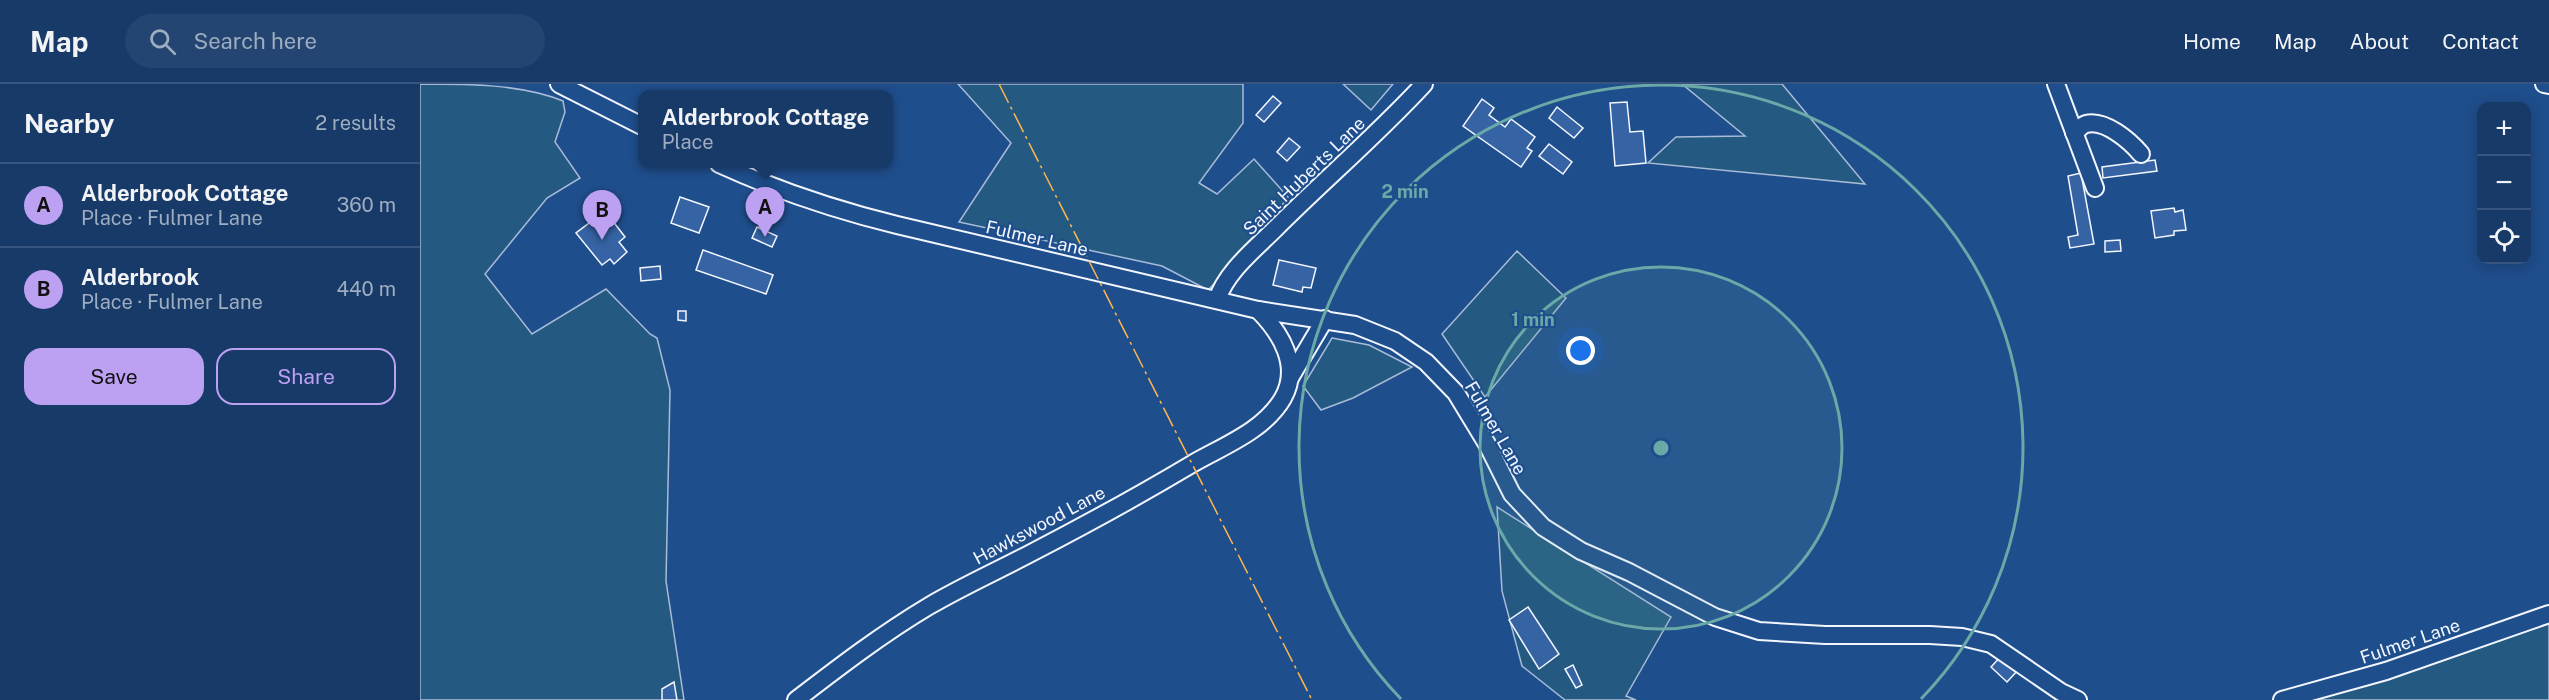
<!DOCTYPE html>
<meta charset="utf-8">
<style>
body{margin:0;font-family:"Public Sans",sans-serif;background:#244571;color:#f1f3f6}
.controls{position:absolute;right:18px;top:18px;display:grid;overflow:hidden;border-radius:12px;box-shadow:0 3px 15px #0003}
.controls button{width:54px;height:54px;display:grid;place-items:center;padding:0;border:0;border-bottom:2px solid #36547d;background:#173a69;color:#f1f3f6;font:30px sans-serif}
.you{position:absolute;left:1161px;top:267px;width:21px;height:21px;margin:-15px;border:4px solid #fff;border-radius:50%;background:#1a73e8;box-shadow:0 0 0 9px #1a73e833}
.badge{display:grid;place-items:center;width:39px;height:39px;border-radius:50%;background:#bca0f2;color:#111;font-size:20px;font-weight:700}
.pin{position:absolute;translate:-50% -50px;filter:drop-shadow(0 2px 3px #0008)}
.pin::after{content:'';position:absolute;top:32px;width:21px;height:18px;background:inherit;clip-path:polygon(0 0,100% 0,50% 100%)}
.popup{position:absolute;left:218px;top:6px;width:255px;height:78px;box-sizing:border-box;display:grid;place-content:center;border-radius:12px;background:#173a69;filter:drop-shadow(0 2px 4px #0005);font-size:20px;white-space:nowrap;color:#9eadc0}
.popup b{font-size:22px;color:#f1f3f6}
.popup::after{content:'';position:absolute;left:50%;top:100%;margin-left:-12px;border:12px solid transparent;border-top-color:#173a69}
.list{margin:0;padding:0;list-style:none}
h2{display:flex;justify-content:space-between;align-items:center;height:78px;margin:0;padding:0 24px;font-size:26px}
h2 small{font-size:20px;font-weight:400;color:#9eadc0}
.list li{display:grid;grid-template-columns:39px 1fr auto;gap:18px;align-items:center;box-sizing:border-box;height:84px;padding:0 24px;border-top:2px solid #36547d}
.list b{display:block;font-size:22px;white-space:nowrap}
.list p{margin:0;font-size:20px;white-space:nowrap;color:#9eadc0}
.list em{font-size:20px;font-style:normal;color:#9eadc0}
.actions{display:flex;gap:12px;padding:18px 24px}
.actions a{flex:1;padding:14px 0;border:2px solid #bca0f2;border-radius:18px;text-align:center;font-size:21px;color:#bca0f2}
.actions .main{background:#bca0f2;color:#111}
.icon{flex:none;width:33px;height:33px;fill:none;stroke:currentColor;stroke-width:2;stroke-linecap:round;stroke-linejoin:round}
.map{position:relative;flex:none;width:2129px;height:616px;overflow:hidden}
header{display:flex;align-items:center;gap:36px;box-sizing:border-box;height:84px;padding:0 30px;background:#173a69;border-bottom:2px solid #36547d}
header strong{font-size:28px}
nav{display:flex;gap:33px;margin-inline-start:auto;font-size:21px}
.search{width:420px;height:54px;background:#244571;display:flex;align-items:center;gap:15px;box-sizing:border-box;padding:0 21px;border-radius:33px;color:#9eadc0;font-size:22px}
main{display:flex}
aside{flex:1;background:#173a69}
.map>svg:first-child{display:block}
.green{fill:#245a82;stroke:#a8bbd7;stroke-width:1.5}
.building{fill:#3563a3;stroke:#f2f6ff;stroke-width:1.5}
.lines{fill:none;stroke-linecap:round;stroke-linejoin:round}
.minor-casing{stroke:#f2f6ff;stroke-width:20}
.minor{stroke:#1f4e8c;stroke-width:16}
.power{stroke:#ffb74d;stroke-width:1.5;stroke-dasharray:21 4.5 3 4.5;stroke-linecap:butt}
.ring{fill:none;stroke:#6aa9a8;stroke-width:3}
.labels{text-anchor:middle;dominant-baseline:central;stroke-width:4.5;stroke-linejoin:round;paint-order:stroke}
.street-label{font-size:18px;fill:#f2f6ff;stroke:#1f4e8c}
.centre{fill:#6aa9a8;stroke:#1f4e8c;stroke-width:3}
.ring-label{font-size:18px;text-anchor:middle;font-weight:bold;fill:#6aa9a8;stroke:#1f4e8c;stroke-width:4.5;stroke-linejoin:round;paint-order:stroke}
</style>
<header>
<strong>Map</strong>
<div class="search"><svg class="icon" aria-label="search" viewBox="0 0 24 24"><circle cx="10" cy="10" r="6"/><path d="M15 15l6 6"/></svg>Search here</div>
<nav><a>Home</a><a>Map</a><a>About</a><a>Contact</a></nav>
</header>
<main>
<aside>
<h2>Nearby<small>2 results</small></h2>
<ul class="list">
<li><span class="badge">A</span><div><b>Alderbrook Cottage</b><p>Place · Fulmer Lane</p></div><em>360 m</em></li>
<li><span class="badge">B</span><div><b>Alderbrook</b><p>Place · Fulmer Lane</p></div><em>440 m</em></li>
</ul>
<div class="actions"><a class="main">Save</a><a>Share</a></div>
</aside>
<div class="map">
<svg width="2129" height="616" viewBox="0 0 2129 616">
<rect width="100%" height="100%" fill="#1f4e8c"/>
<g class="green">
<path d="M0 0C47 0 102 0 143 17L145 28 135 58 160 94 127 114 65 190 112 250 186 205 230 250 237 254 250 306 246 497 264 616H0Z"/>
<polygon points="538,0 823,0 823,39 779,99 797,110 834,75 868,113 830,163 788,206 742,182 539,138 591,59"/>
<polygon points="923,0 973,0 951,26"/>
<polygon points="1262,0 1362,0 1445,100 1228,79 1256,53 1325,52"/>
<polygon points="1097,167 1146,214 1065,313 1022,250"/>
<polygon points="912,254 949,261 992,283 933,314 901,326 883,302"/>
<polygon points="1077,423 1251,533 1206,612 1216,616 1145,616 1102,582 1082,507"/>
<polygon points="2129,540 2129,616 1887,616"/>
</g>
<g class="building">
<polygon points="853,12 861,19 844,38 836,31"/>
<polygon points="1062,15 1074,24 1069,31 1085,43 1091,35 1115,53 1107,64 1112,67 1101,83 1043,42"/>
<polygon points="1207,18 1210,48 1223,47 1226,79 1195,82 1190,19"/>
<polygon points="1137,23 1163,44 1154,54 1129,34"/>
<polygon points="869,54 880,63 867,77 857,68"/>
<polygon points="1129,60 1152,78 1143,90 1119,72"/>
<polygon points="1735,76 1737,87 1683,94 1682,83"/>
<polygon points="1661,89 1674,160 1650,164 1648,153 1658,151 1648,92"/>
<polygon points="260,113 289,123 279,149 251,139"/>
<polygon points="1754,124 1755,128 1763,126 1766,146 1754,147 1754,151 1735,154 1731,127"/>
<polygon points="185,127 205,153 199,158 207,168 194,180 190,175 182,181 156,149"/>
<polygon points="337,143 357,152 352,163 332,154"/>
<polygon points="1700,156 1701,167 1685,168 1685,157"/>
<polygon points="283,166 353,191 346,210 276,186"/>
<polygon points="859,176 896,184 891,204 883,203 882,208 853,201"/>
<polygon points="240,182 241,195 221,197 220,184"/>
<polygon points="258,227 266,227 266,237 258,236"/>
<polygon points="1108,523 1139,570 1119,585 1089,536"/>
<polygon points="1582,571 1598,586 1587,598 1571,583"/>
<polygon points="1153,581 1162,601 1156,604 1145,585"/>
<polygon points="254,598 257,616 242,616 242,605"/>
</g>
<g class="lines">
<g class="minor-casing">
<g id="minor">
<polyline points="139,0 222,42"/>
<polyline points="1636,0 1675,104"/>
<polyline points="2124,0 2129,1"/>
<path d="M1654 49C1658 46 1662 41 1666 40 1685 35 1710 57 1721 70"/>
<path d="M299 80C356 106 416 126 477 141L838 226 935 241 975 257 1006 278 1036 309 1067 360 1092 410 1123 443 1161 467 1209 488 1295 533 1339 547 1405 551H1510L1542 553 1571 560 1641 608 1658 616"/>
<path d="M797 216C806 188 834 166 855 145 904 96 957 51 1004 0"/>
<polyline points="870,294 905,235"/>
<path d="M376 616C419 583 462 550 509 522 543 502 579 486 613 468 667 440 720 411 772 380 803 362 844 347 863 314 881 282 861 249 838 226"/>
<polyline points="1862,616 1966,587 2129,530"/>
</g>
</g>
<use href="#minor" class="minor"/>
<polyline class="power" points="579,0 892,616"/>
</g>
<circle cx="1241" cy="364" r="181" fill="#6aa9a8" fill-opacity=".12"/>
<g class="ring">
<circle cx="1241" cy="364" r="181"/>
<path d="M981 615A362 362 0 1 1 1501 615"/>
</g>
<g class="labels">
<g class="street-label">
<text transform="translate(884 92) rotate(-44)">Saint Huberts Lane</text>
<text transform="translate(617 154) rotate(13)">Fulmer Lane</text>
<text transform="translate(1076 344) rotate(60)">Fulmer Lane</text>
<text transform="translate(619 441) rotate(-28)">Hawkswood Lane</text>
<text transform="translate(1990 557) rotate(-19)">Fulmer Lane</text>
</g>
</g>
<circle cx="1241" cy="364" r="9" class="centre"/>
<g class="ring-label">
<text x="985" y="114">2 min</text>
<text x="1113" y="242">1 min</text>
</g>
</svg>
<div class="controls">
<button>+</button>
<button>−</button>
<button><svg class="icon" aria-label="locate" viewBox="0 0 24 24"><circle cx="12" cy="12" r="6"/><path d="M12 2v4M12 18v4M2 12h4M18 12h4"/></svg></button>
</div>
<div class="you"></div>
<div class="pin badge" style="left:345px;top:153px">A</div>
<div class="popup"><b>Alderbrook Cottage</b>Place</div>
<div class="pin badge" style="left:182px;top:156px">B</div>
</div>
</main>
